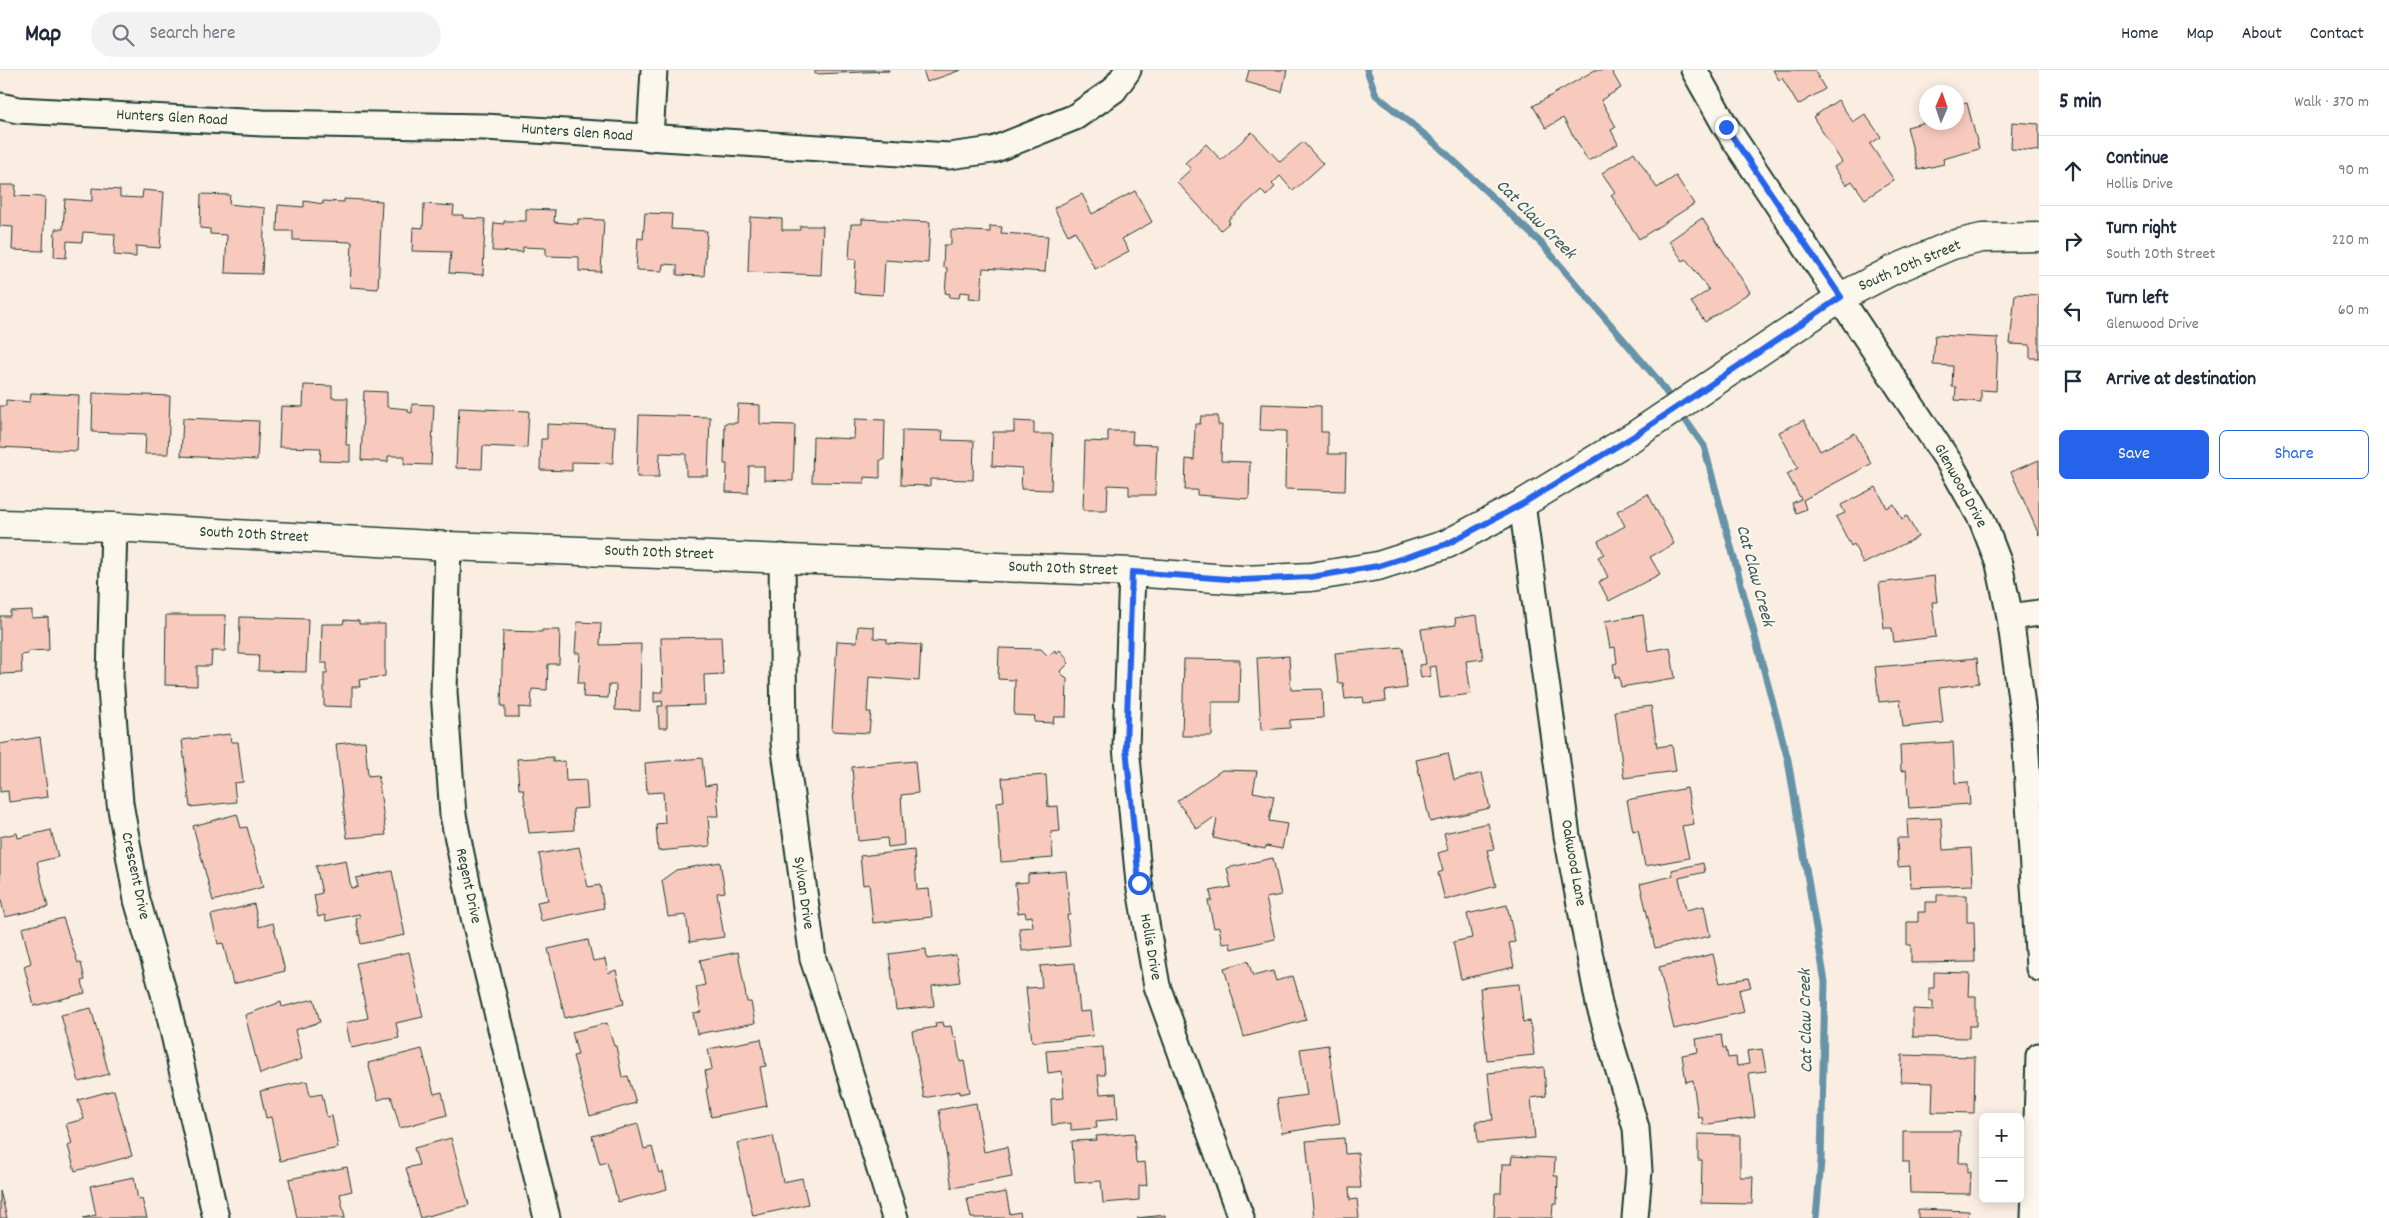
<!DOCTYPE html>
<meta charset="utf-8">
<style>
body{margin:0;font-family:Dekko,sans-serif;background:#f2f2f3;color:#1f2937}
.controls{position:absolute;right:15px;bottom:15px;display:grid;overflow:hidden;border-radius:8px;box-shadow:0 2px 12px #0003}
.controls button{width:45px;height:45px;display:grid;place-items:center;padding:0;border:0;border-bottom:1px solid #e0e1e3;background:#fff;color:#1f2937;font:25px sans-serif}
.compass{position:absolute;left:1919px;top:15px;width:45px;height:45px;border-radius:50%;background:#fff;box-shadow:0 2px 12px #0003;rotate:2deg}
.stop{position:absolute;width:15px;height:15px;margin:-11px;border:4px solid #2563eb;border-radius:50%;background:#fff}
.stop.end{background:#2563eb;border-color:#fff;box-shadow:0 1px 5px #0008}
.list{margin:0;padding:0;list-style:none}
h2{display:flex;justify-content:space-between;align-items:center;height:65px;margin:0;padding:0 20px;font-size:21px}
h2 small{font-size:16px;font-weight:400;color:#747a83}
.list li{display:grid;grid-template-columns:32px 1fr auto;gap:15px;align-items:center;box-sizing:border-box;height:70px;padding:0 20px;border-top:1px solid #e0e1e3}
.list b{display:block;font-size:19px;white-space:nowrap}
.list p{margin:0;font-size:16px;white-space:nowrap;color:#747a83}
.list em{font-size:16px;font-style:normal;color:#747a83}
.actions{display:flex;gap:10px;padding:15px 20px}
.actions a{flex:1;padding:11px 0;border:1px solid #2563eb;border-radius:8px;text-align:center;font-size:18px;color:#2563eb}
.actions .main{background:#2563eb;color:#fff}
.icon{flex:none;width:28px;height:28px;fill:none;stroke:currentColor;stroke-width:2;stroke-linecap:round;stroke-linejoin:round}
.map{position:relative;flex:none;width:2039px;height:1148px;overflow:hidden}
header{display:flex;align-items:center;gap:30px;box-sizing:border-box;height:70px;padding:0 25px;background:#fff;border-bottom:1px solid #e0e1e3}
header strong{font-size:24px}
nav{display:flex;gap:28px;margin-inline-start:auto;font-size:18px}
.search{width:350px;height:45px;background:#f2f2f3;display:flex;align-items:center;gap:12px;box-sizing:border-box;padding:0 18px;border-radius:28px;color:#747a83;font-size:19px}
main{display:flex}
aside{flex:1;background:#fff}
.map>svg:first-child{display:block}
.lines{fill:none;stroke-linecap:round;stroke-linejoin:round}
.stream{stroke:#6693a7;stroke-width:7}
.building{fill:#f8cabd;stroke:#1f3d34}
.minor-casing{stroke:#1f3d34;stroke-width:29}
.tertiary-casing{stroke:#1f3d34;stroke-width:31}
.minor{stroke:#fbf7ec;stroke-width:25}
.tertiary{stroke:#fbf7ec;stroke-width:28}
.route{stroke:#2563eb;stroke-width:6}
.labels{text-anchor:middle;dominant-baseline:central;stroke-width:4;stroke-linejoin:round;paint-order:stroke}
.street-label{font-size:16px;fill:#1f3d34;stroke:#fbf7ec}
.water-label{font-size:18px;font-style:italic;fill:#375a5a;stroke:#fbf7ec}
</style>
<header>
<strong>Map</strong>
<div class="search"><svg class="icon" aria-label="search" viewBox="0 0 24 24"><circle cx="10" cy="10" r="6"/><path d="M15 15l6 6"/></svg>Search here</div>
<nav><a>Home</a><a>Map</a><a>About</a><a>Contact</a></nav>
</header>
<main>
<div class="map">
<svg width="2039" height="1148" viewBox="0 0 2039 1148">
<rect width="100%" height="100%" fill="#faeee3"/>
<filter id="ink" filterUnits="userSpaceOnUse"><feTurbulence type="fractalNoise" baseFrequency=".02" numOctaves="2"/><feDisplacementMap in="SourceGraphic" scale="10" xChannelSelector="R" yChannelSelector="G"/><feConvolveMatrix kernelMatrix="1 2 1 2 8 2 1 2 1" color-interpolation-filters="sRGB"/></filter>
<g filter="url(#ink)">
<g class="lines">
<g class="stream">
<polyline points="1367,0 1376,25 1437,75 1541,173 1657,309 1673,332"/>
<polyline points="1679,341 1704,376 1788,690 1825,912 1821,1091 1816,1148"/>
</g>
</g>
<g class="building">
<polygon points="815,0 889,0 889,1 815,4"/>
<polygon points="923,0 961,0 927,12"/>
<polygon points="1249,0 1287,0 1282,22 1246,12"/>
<polygon points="1595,0 1611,0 1621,18 1601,30 1616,57 1611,60 1618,74 1588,91 1563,48 1546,58 1533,36"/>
<polygon points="1773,0 1814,0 1825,19 1798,35 1782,8 1779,10"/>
<polygon points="1838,30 1853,52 1865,44 1881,67 1870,74 1894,110 1865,129 1852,111 1846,115 1834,97 1842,92 1813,47"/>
<polygon points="1967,33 1979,79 1943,89 1944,94 1918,100 1907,57 1926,52 1956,52 1956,35"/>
<polygon points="2012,52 2039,54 2039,81 2011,79"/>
<polygon points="1252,62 1280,92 1303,72 1323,94 1293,121 1280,106 1272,114 1275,117 1266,126 1261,120 1228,150 1230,152 1221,160 1177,112 1191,99 1185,93 1206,74 1221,90"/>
<polygon points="1634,82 1657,118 1676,106 1694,134 1639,169 1611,125 1615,122 1602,103"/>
<polygon points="0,115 16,115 15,126 45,127 43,181 12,180 13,157 0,156"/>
<polygon points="92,118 120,120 120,127 142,128 143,120 164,122 160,178 136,176 136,187 114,185 115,164 83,162 82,172 67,171 66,188 54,187 55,159 63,159 65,129 92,131"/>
<polygon points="1135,121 1152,152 1122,169 1129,181 1095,199 1075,161 1068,165 1054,138 1082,124 1092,144"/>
<polygon points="201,124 230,125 229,134 265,138 262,204 225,203 227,165 210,164 210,159 200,158"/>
<polygon points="344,129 382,131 378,219 350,217 352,172 293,170 293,161 277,161 278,135 304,137 304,131 323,134 323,131 344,132"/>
<polygon points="424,134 454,136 453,145 463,145 463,148 485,149 483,205 449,203 451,182 412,181 413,157 423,158"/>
<polygon points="526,139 555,140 554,152 578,154 578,149 604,150 601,202 579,201 579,187 546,186 546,178 523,177 523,182 492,181 494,153 504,154 504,151 526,151"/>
<polygon points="645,143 672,144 671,159 707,161 704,206 677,205 677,195 663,194 662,201 636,200 638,168 643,169"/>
<polygon points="750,147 782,149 782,160 800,160 800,156 823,156 821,205 748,202"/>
<polygon points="1702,148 1750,222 1705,252 1691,232 1709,220 1686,189 1683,191 1669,171"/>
<polygon points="862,149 930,152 928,193 885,190 883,225 854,223 856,189 849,189 851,154 862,154"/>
<polygon points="990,156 1002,157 1001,163 1048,166 1045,202 983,198 981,229 969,228 970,223 960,222 959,228 949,227 950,224 945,223 947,198 943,197 944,175 951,175 951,160 990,162"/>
<polygon points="2015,224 2039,225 2039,288 2030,288 2030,275 2010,274"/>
<polygon points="1935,265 1998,268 1996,321 1981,320 1981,332 1955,330 1956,317 1952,317 1953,296 1933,295"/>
<polygon points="304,315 332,316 332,328 348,328 346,375 350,375 350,392 320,391 321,378 279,377 281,336 303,337"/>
<polygon points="364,321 387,322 387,337 408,339 408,342 412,343 412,334 434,335 431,395 404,394 405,386 388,386 388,392 361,390"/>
<polygon points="31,323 79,325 77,381 0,377 0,336 6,336 6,330 30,332"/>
<polygon points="93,323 170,326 168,384 145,384 146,364 92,362"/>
<polygon points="738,334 760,335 760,354 795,355 793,411 764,410 764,396 749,396 748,423 726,422 727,394 724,394 725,353 737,353"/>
<polygon points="1261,334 1321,336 1321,362 1328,362 1328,384 1346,384 1345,421 1285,419 1286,361 1260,360"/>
<polygon points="459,338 529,341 527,378 483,376 482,399 456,398"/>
<polygon points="639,345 710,347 708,406 686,406 686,384 660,383 659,407 637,407"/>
<polygon points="1201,346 1218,346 1218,355 1222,355 1221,391 1250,392 1249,429 1197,425 1197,420 1185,420 1186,389 1194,390 1195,354 1200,354"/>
<polygon points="183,348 259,351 257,390 181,386"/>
<polygon points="855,349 885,350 884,390 880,390 880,408 864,407 864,413 812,412 813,367 854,369"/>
<polygon points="1804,350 1820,381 1855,363 1871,394 1803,430 1806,439 1796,443 1792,433 1801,429 1787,404 1798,398 1779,362"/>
<polygon points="1014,351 1034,352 1034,364 1053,364 1051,420 1021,419 1022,398 992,396 993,362 1014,362"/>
<polygon points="547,354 615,357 613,393 572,392 572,401 540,400 541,369 547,369"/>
<polygon points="902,360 943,361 942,370 974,371 973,410 930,409 930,416 901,415"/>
<polygon points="1108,361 1133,361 1132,374 1157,375 1155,425 1129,425 1129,416 1108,415 1107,440 1083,440 1085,371 1108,372"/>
<polygon points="2039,390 2039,465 2011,402"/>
<polygon points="1876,417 1887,438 1894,434 1902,449 1907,446 1918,467 1863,494 1854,474 1851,476 1836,447 1845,443 1841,435"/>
<polygon points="1648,424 1674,474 1650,487 1660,504 1609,531 1599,512 1608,507 1598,487 1604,484 1598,471 1625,456 1617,441"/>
<polygon points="1934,506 1937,532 1932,532 1936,567 1894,572 1892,558 1884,558 1879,513"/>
<polygon points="32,540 32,548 48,547 49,580 28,581 28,584 21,585 22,603 0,604 0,546 10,546 10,541"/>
<polygon points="166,545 226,545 225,581 212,581 211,596 197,596 197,616 165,615"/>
<polygon points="1477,545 1483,589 1466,591 1471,624 1440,628 1436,596 1429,597 1431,606 1421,608 1419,595 1426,594 1421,559 1456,555 1455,548"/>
<polygon points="1643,545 1648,581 1670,577 1675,608 1621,617 1619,607 1615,608 1613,594 1617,593 1615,577 1610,578 1605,551"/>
<polygon points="240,547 308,549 306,602 258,601 259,585 239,584"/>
<polygon points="344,550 359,551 359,554 385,554 385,606 359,610 360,617 352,617 352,637 324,636 324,603 327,603 327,593 321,593 322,554 343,554"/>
<polygon points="577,552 601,553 600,575 641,574 640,641 615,640 616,615 609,615 608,628 583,627 584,613 578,613 580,583 575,583"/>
<polygon points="858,556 874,557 874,568 887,569 887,573 921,575 919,611 869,607 867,642 871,642 869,663 832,661 837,571 857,572"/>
<polygon points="542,560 560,560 559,594 548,594 547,620 532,619 531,638 519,637 519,647 505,647 505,637 501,636 503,561 542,562"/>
<polygon points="721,567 723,604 704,605 705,635 667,636 667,658 659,658 658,636 663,636 662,631 654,632 654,622 663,622 661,568"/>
<polygon points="1403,577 1407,618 1385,621 1386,631 1364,633 1363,627 1345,629 1343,613 1338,613 1335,583"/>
<polygon points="999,578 1041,579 1048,586 1055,580 1057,583 1060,580 1068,589 1066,590 1069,593 1060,602 1067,609 1066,647 1054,647 1053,653 1034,652 1035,646 1014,645 1015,610 998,609"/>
<polygon points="1289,586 1291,620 1322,619 1323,648 1290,650 1290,658 1261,660 1257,588"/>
<polygon points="1977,588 1979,613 1939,618 1943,653 1903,657 1900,630 1879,632 1875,597"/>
<polygon points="1184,589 1240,590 1239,632 1212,632 1212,666 1182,666"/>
<polygon points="1651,636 1657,677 1672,675 1676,701 1624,708 1615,641"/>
<polygon points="230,664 231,672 238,672 243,712 234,713 236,732 190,737 182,670"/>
<polygon points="40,667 48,727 9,732 8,721 0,722 0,674"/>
<polygon points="365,671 368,706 378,705 386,765 347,768 336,674"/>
<polygon points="1953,672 1955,713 1968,712 1970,734 1909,738 1906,700 1901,701 1900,675"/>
<polygon points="1448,683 1454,710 1482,703 1490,738 1430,752 1416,690"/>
<polygon points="553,687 553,692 565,691 566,711 586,710 588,738 573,739 574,760 529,763 523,719 519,719 517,689"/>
<polygon points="702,688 705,716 716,714 719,746 708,746 710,776 658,781 656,754 665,753 663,722 647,723 645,693"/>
<polygon points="915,691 918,723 901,725 904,775 888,777 887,768 858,771 852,697"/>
<polygon points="1222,700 1257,701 1253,722 1274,726 1269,751 1287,754 1282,779 1266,776 1265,779 1213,768 1217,749 1213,748 1197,759 1177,731"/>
<polygon points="1046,705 1048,737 1058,736 1060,761 1051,762 1053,788 1001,792 997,732 1004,731 1002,708"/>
<polygon points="1687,718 1694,754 1682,756 1689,788 1645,796 1638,760 1633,761 1627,730"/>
<polygon points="237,744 241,758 247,757 263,817 213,831 193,756"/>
<polygon points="1941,748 1943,780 1971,778 1973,815 1911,817 1910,796 1898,797 1897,768 1908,768 1907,750"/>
<polygon points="1488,753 1494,779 1487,780 1496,816 1445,830 1438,803 1443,801 1438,783 1448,780 1444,763"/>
<polygon points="51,760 58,787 37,792 48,837 5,847 0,826 0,767 17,763 18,768"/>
<polygon points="579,777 588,817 600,815 604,838 541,851 537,832 548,830 539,784"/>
<polygon points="914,780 917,820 929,819 932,847 873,853 869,814 863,815 860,786"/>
<polygon points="1273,788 1281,825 1266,828 1275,869 1231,879 1230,873 1222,874 1219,857 1214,858 1208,831 1212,831 1210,821 1231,817 1227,798"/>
<polygon points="346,790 351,818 358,817 356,808 392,801 405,865 361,874 356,849 360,848 359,844 326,851 325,845 318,847 314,825 322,823 316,796"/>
<polygon points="720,792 725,822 717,823 724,867 690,872 686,845 668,847 662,810 676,800"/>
<polygon points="1703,793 1705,802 1679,808 1686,840 1704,836 1710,866 1655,878 1640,814 1673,806 1672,800"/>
<polygon points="1066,801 1070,845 1067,845 1070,876 1022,881 1019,858 1033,857 1032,846 1026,847 1025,842 1018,843 1015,813 1028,812 1028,804"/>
<polygon points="1937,825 1967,825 1967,852 1974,852 1975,892 1911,893 1911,875 1907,875 1907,852 1918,852 1918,842 1925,842 1925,832 1937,832"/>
<polygon points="254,834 259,857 273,853 285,901 233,914 223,873 218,874 211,845"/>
<polygon points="1507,835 1515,872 1509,873 1514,897 1461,909 1453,872 1472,868 1467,844"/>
<polygon points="63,848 78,893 81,893 85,910 82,911 85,923 34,936 24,896 31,893 22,858"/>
<polygon points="588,870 593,891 605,889 608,903 616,900 624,934 565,948 548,879"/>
<polygon points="926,879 927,889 956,885 960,912 932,916 934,936 896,940 889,884"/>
<polygon points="409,882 423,947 396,953 399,968 351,978 346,953 368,948 356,893"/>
<polygon points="738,882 747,932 751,932 755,953 697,964 693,943 701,942 696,917 705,915 700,890"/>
<polygon points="1713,884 1720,913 1748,908 1751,917 1739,920 1744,942 1674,959 1659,897"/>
<polygon points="1248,891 1253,906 1273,901 1276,911 1293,906 1306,950 1244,967 1224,898"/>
<polygon points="1075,893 1080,942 1090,941 1093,966 1032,972 1026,918 1042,917 1040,896"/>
<polygon points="1934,902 1970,903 1969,926 1976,926 1976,956 1969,956 1969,968 1913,967 1913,939 1933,940 1933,931 1929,931 1929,918 1934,918"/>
<polygon points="1519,914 1523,952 1530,951 1534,985 1487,990 1480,918"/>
<polygon points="314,929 320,952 295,960 302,989 260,1004 245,945 281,932 282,937"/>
<polygon points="91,938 109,1004 79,1012 61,945"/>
<polygon points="943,952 944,957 951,956 953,967 956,967 960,992 964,991 970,1022 960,1024 960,1021 924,1028 912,961 936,957 935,953"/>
<polygon points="607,953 614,976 616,976 622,1007 628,1006 636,1033 590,1046 573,986 578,985 572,962"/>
<polygon points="1721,965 1723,978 1726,978 1728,988 1736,987 1737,996 1749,994 1747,981 1762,979 1766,1001 1749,1003 1755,1047 1703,1055 1702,1047 1698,1048 1693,1010 1686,1012 1682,985 1698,982 1696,969"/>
<polygon points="761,969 766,996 760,997 767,1036 711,1047 706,1019 708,1018 705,1001 712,999 708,979"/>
<polygon points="1328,975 1340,1053 1282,1063 1277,1029 1307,1025 1300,979"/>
<polygon points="1103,977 1105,1005 1098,1005 1100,1024 1116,1023 1118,1049 1096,1051 1097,1058 1071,1060 1071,1053 1052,1055 1051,1029 1064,1028 1062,1001 1048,1003 1046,981"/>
<polygon points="422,979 434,1024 442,1022 447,1045 400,1058 391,1026 378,1030 368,993"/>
<polygon points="1902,985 1975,987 1974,1043 1932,1042 1933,1013 1901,1012"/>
<polygon points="1544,997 1546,1026 1531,1028 1535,1068 1478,1073 1476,1051 1493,1050 1488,1003"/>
<polygon points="307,1011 310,1026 322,1024 327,1047 332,1046 338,1078 280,1091 271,1047 266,1048 260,1021"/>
<polygon points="114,1020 132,1086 75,1101 68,1076 72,1074 66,1054 84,1049 78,1030"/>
<polygon points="976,1033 984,1082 1007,1077 1012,1107 952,1118 939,1040"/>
<polygon points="638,1054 644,1079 652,1077 659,1103 663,1102 667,1119 618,1132 607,1092 600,1094 592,1066"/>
<polygon points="1903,1061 1960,1061 1959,1093 1968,1093 1968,1102 1971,1102 1970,1124 1910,1123 1909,1092 1903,1092"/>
<polygon points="1134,1063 1136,1093 1145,1092 1147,1115 1139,1116 1139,1130 1103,1133 1101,1111 1075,1113 1072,1071 1097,1070 1096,1066"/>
<polygon points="1698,1064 1740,1065 1740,1107 1753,1107 1752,1134 1701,1133 1702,1090 1698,1090"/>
<polygon points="773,1066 783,1112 802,1108 808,1134 753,1146 737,1073"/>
<polygon points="451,1068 469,1135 420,1148 406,1098 419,1095 414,1078"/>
<polygon points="1344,1068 1345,1084 1358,1083 1361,1118 1349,1118 1350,1130 1357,1129 1359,1148 1314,1148 1306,1071"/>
<polygon points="1512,1086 1555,1088 1554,1106 1558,1106 1557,1134 1553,1133 1552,1148 1494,1148 1495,1123 1501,1123 1502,1094 1511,1094"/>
<polygon points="347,1097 352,1121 340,1124 345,1148 297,1148 289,1109"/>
<polygon points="134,1107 138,1130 142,1129 147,1148 83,1148 96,1145 90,1116"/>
<polygon points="0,1121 7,1148 0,1148"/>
<polygon points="1006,1122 1010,1144 1020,1142 1021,1148 971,1148 967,1129"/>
<polygon points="1918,1139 1969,1141 1968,1148 1918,1148"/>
<polygon points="1165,1145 1165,1148 1137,1148"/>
</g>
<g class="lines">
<g class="minor-casing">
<g id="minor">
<polyline points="1694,0 1726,57 1949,392 1982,450 1999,494 2010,547 2024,650 2039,898"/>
<polyline points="0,36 18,40 263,53 485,57 949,86 993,80 1075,47 1114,20 1128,0"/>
<polyline points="650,68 654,0"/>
<polyline points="1522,434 1567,766 1599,934 1636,1058 1639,1101 1635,1148"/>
<polyline points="114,457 110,606 120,733 137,830 167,934 216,1148"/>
<polyline points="448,476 444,622 453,745 474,847 547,1148"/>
<polyline points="782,487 784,673 813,889 836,958 895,1148"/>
<polyline points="1132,502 1126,677 1139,813 1157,916 1241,1148"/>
<polyline points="2010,547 2039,543"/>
<polyline points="2034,1148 2039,986"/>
</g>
</g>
<g class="tertiary-casing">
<polyline id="tertiary" points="0,454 114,457 448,476 1132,502 1242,510 1311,507 1378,496 1447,474 1522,434 1634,366 1841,227 1893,200 1952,175 1982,168 2039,167"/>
</g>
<use href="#minor" class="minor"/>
<use href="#tertiary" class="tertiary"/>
</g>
</g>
<g class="lines" filter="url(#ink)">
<polyline class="route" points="1139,813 1126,677 1132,502 1242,510 1311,507 1378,496 1447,474 1522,434 1634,366 1841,227 1726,57"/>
</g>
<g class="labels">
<g class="street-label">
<text transform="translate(172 48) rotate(3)">Hunters Glen Road</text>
<text transform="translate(577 63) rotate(4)">Hunters Glen Road</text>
<text transform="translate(1910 196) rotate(-23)">South 20th Street</text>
<text transform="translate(1960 416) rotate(61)">Glenwood Drive</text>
<text transform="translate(254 465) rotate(3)">South 20th Street</text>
<text transform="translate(659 483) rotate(2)">South 20th Street</text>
<text transform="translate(1063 499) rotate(2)">South 20th Street</text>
<text transform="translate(1573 793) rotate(80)">Oakwood Lane</text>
<text transform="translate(135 806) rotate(78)">Crescent Drive</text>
<text transform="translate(468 816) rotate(78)">Regent Drive</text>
<text transform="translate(803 823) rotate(82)">Sylvan Drive</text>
<text transform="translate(1150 877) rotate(80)">Hollis Drive</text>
</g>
<g class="water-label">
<text transform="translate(1535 150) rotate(45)">Cat Claw Creek</text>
<text transform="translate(1754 506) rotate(75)">Cat Claw Creek</text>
<text transform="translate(1807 951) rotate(-91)">Cat Claw Creek</text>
</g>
</g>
</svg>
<div class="controls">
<button>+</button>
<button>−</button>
</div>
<svg class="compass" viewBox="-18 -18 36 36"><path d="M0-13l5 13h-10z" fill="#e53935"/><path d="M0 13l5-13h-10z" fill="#747a83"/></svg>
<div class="stop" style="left:1139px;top:813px"></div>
<div class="stop end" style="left:1726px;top:57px"></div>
</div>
<aside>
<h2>5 min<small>Walk · 370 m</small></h2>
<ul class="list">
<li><svg class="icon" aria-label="ahead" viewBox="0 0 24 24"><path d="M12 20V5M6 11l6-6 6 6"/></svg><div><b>Continue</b><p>Hollis Drive</p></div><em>90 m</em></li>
<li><svg class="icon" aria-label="right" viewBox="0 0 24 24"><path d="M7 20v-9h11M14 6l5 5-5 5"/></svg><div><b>Turn right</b><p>South 20th Street</p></div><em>220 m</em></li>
<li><svg class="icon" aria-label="left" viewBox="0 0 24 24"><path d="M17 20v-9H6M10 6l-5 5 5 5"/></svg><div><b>Turn left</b><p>Glenwood Drive</p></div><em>60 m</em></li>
<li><svg class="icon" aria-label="arrive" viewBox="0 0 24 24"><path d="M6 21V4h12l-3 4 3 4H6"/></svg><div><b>Arrive at destination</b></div></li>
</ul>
<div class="actions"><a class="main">Save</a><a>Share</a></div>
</aside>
</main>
